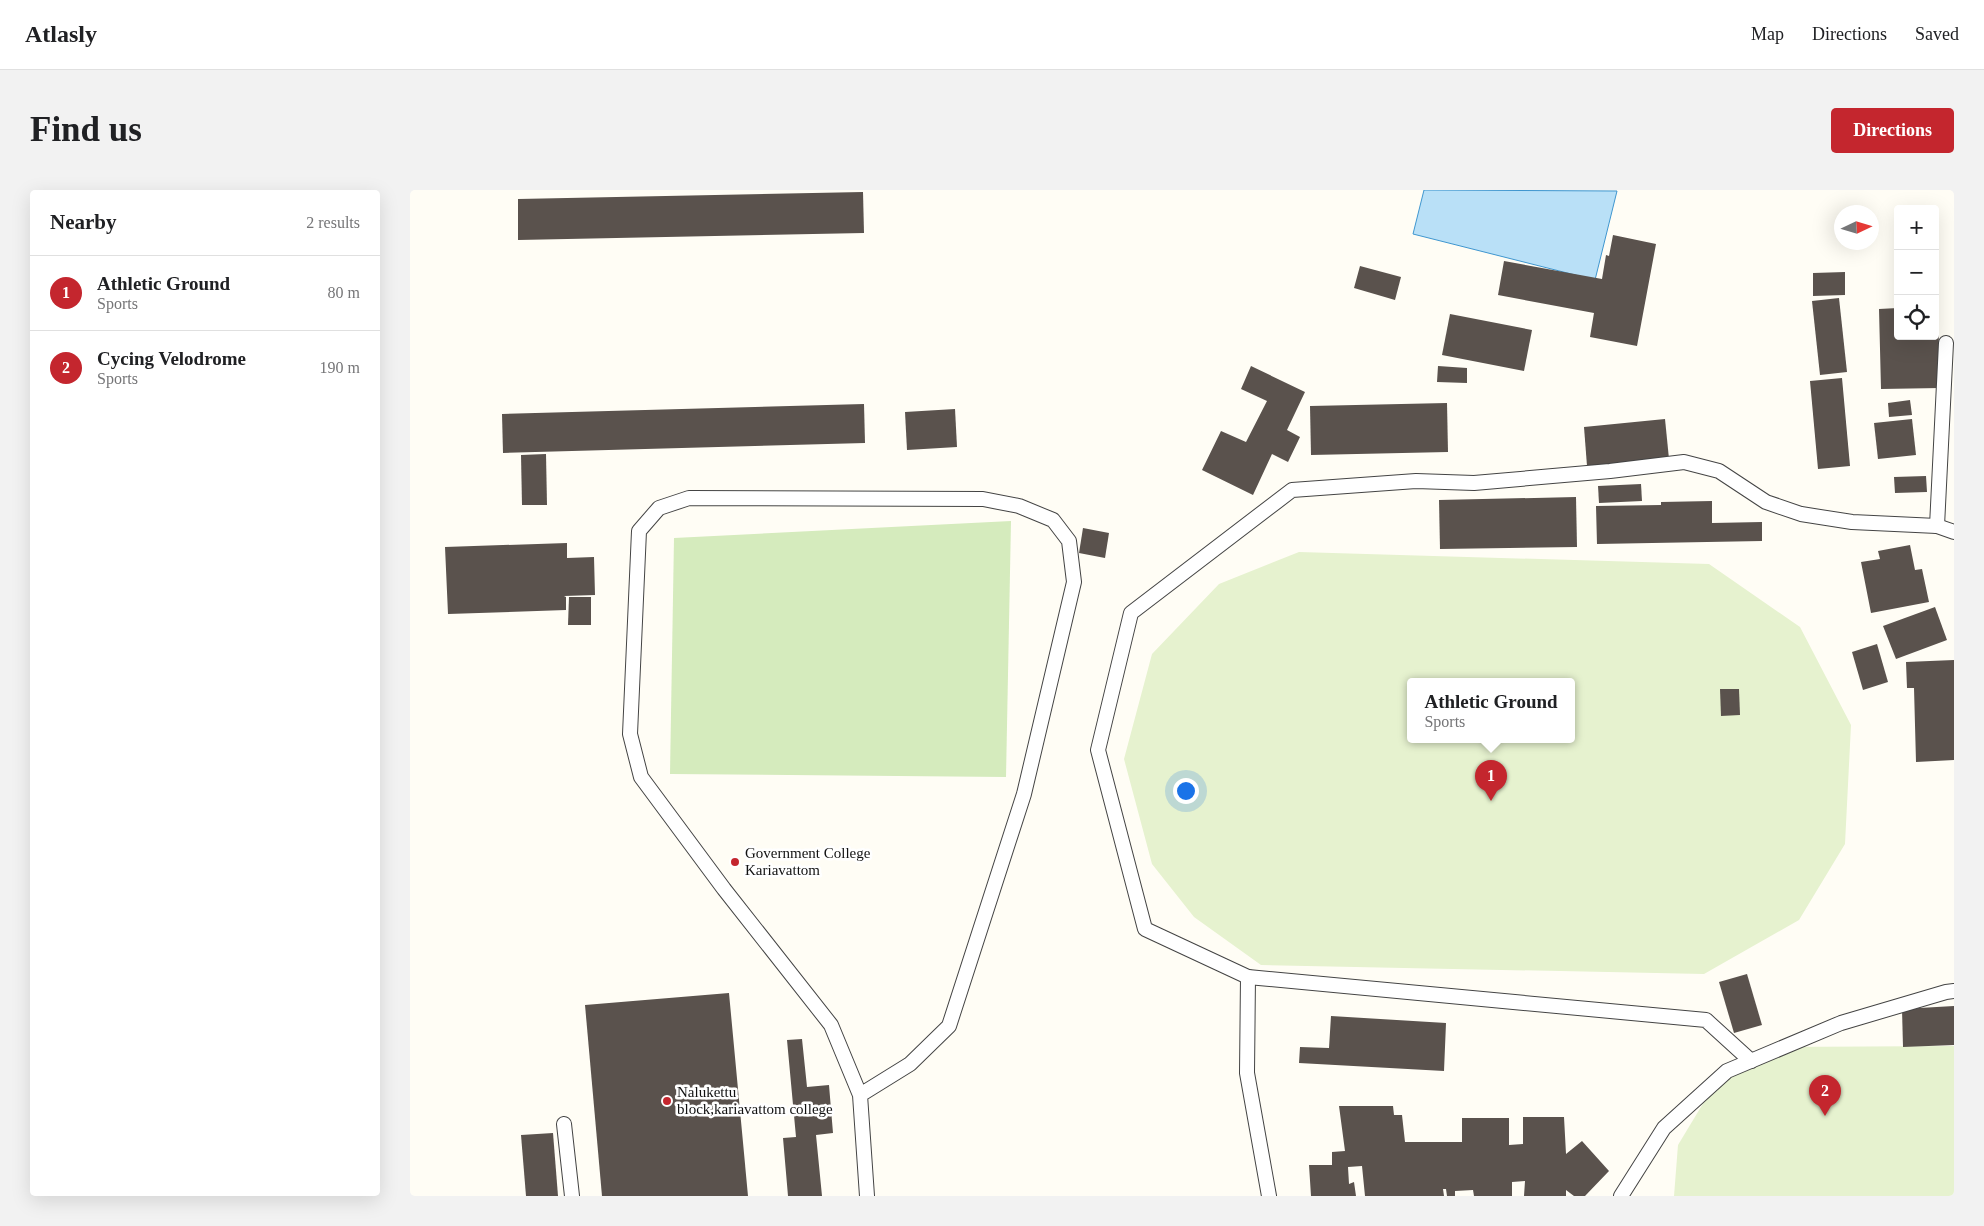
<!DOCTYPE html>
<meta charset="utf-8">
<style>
body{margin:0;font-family:"Times New Roman",serif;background:#f2f2f2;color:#202124}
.controls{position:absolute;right:15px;top:15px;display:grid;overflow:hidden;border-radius:5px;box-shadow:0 5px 20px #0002}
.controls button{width:45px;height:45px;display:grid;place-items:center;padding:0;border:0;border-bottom:1px solid #e0e0e0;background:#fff;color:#202124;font:25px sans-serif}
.compass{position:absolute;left:1424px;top:15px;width:45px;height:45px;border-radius:50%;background:#fff;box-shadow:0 5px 20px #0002;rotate:86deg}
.you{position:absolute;left:775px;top:600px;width:18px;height:18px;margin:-12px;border:4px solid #fff;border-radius:50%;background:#1a73e8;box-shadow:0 0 0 8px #1a73e833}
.badge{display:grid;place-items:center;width:32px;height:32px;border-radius:50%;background:#c4262e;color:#fff;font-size:16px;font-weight:700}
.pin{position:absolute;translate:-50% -41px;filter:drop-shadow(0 1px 2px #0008)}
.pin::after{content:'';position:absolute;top:26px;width:18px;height:15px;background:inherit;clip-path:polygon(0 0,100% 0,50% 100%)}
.popup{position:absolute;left:997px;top:488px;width:168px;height:65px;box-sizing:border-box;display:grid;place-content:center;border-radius:5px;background:#fff;filter:drop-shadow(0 1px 4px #0005);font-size:16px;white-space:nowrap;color:#757577}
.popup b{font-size:19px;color:#202124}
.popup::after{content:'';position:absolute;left:50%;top:100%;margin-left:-10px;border:10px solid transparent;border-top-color:#fff}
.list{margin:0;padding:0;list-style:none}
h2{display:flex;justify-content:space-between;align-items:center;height:65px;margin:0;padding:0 20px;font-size:21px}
h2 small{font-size:16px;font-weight:400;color:#757577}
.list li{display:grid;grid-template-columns:32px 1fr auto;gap:15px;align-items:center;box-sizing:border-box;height:75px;padding:0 20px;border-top:1px solid #e0e0e0}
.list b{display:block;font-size:19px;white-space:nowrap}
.list p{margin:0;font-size:16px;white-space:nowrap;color:#757577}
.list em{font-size:16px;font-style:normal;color:#757577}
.icon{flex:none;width:28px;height:28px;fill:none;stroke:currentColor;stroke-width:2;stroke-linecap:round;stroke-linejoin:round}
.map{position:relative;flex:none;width:1544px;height:1006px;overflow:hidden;border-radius:5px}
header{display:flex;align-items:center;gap:30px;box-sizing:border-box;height:70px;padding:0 25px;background:#fff;border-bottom:1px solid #e0e0e0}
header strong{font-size:24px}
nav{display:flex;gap:28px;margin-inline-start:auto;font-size:18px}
.intro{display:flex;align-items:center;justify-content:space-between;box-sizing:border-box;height:120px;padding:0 30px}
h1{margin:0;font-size:35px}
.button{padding:12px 22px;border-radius:5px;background:#c4262e;color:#fff;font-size:18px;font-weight:700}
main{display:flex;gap:30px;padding:0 30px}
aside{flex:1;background:#fff;border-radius:5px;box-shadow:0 5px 20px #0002}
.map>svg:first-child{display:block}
.green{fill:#d5ebbd}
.pitch{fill:#e6f2cf;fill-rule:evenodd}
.water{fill:#b9e0f7;stroke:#3f96cf}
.building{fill:#5a524d}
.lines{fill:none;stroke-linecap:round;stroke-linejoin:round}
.service-casing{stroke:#444;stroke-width:16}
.service{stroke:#fff;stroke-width:14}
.poi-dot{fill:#c4262e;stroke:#fff;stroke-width:2}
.labels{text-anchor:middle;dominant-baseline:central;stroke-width:5;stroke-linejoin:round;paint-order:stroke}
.poi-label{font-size:15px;fill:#111;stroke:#fff;text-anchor:start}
</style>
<header>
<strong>Atlasly</strong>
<nav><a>Map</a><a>Directions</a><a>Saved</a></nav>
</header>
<div class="intro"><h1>Find us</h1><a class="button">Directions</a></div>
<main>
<aside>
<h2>Nearby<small>2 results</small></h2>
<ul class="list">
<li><span class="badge">1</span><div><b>Athletic Ground</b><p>Sports</p></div><em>80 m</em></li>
<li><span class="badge">2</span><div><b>Cycing Velodrome</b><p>Sports</p></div><em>190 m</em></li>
</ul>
</aside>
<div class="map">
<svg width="1544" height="1006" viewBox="0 0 1544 1006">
<rect width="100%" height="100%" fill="#fffdf5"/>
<polygon class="green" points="601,331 596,587 260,584 264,348"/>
<g class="pitch">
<path d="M889 362 1299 374 1390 437 1441 535 1435 654 1389 730 1294 784 851 775 784 727 742 674 714 569 742 464 809 394ZM1001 492H1161V550H1001Z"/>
<polygon points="1544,856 1544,1006 1264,1006 1268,955 1303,897 1365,857"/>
</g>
<polygon class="water" points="1014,0 1207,1 1185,90 1003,44"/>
<g class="building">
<polygon points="453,2 454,43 108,50 108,9"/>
<polygon points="1203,45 1246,54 1227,156 1180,147 1184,123 1088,105 1094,71 1192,89 1196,65 1199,66"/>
<polygon points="950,76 991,87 985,110 944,98"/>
<polygon points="1435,82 1435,105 1403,106 1403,83"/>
<polygon points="1429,108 1437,182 1410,185 1402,111"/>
<polygon points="1525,117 1528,117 1530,198 1471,199 1469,119 1488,118 1488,146 1525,146"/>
<polygon points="1040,124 1122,140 1114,181 1032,165"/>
<polygon points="841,176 895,202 877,240 890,247 878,272 862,264 843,305 792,280 811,241 836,252 857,211 831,199"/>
<polygon points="1028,176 1057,178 1057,193 1027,192"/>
<polygon points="1432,188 1440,276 1408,279 1400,191"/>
<polygon points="1500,210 1502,225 1479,227 1478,213"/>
<polygon points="1037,213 1038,262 901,265 900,216"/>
<polygon points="454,214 455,253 93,263 92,224"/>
<polygon points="545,219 547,257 497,260 495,222"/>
<polygon points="1255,229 1259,269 1177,276 1174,237"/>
<polygon points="1502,229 1506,265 1468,269 1464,233"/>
<polygon points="136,264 137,315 112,315 111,265"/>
<polygon points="1516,286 1517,302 1485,303 1484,287"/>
<polygon points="1231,294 1232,311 1189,313 1188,296"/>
<polygon points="1166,307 1167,357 1030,359 1029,310"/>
<polygon points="1302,311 1302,333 1352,332 1352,351 1187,354 1186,316 1251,315 1251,312"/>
<polygon points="673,338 699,343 695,368 669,363"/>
<polygon points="157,353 157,368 184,367 185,405 154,406 156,407 156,420 38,424 35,357"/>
<polygon points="1500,355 1505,380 1512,379 1519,412 1461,423 1451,372 1470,369 1468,361"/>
<polygon points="159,407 181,407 181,435 158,435"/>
<polygon points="1525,417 1537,450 1486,469 1473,436"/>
<polygon points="1467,454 1478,492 1453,500 1442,462"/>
<polygon points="1544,470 1544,570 1506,572 1504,498 1497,498 1496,472"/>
<polygon points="1310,499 1329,499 1330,525 1311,526"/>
<polygon points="1337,784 1352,835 1324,843 1309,792"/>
<polygon points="319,803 338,1006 192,1006 175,815"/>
<polygon points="1544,816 1544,855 1493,857 1492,819"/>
<polygon points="921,826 1036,833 1034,881 889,873 890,857 919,858"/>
<polygon points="392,849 397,897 419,895 423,943 406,945 412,1006 378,1006 373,948 386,947 377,850"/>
<polygon points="929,916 983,916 984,925 992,925 995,952 1052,952 1052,928 1099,928 1099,955 1113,954 1113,927 1154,927 1156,964 1172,951 1199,981 1175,1006 1164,1006 1156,1000 1156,1006 1114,1006 1115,991 1102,992 1102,1006 1064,1006 1063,1000 1045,1001 1045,1006 1037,1006 1036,999 1033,999 1034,1006 955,1006 952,976 938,977 939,994 944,992 946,1006 901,1006 899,975 922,975 922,962 935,961"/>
<polygon points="143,943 148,1006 116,1006 111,945"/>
</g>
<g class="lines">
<g class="service-casing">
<g id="service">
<polyline points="1527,336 1536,153"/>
<polyline points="838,787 837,883 859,1006"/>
<polyline points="1341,871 1296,830 838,787 735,739 688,560 721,423 882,300 1006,291 1064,293 1200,281 1274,272 1309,281 1356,312 1391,324 1442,332 1527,336 1544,342"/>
<polyline points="450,905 421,835 314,699 231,587 220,544 229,341 249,318 279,308 573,309 609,316 643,330 659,351 664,392 614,604 539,836 500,874 450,905 457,1006"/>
<polyline points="154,934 162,1006"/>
<polyline points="1211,1006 1254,938 1317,881 1431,833 1536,802 1544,801"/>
</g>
</g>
<use href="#service" class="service"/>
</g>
<g class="poi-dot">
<circle cx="325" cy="672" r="5"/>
<circle cx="257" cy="911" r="5"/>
</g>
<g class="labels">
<g class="poi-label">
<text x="335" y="663">Government College<tspan x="335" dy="17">Kariavattom</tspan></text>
<text x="267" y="902">Nalukettu<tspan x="267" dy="17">block,kariavattom college</tspan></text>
</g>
</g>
</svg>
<div class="controls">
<button>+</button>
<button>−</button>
<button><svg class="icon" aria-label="locate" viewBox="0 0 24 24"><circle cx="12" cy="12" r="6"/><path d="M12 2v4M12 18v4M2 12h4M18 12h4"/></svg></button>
</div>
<svg class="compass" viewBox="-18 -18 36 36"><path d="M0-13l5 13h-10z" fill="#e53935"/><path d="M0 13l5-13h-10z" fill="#757577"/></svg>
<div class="you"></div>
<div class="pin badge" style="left:1081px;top:611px">1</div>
<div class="popup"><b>Athletic Ground</b>Sports</div>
<div class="pin badge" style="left:1415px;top:926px">2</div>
</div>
</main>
